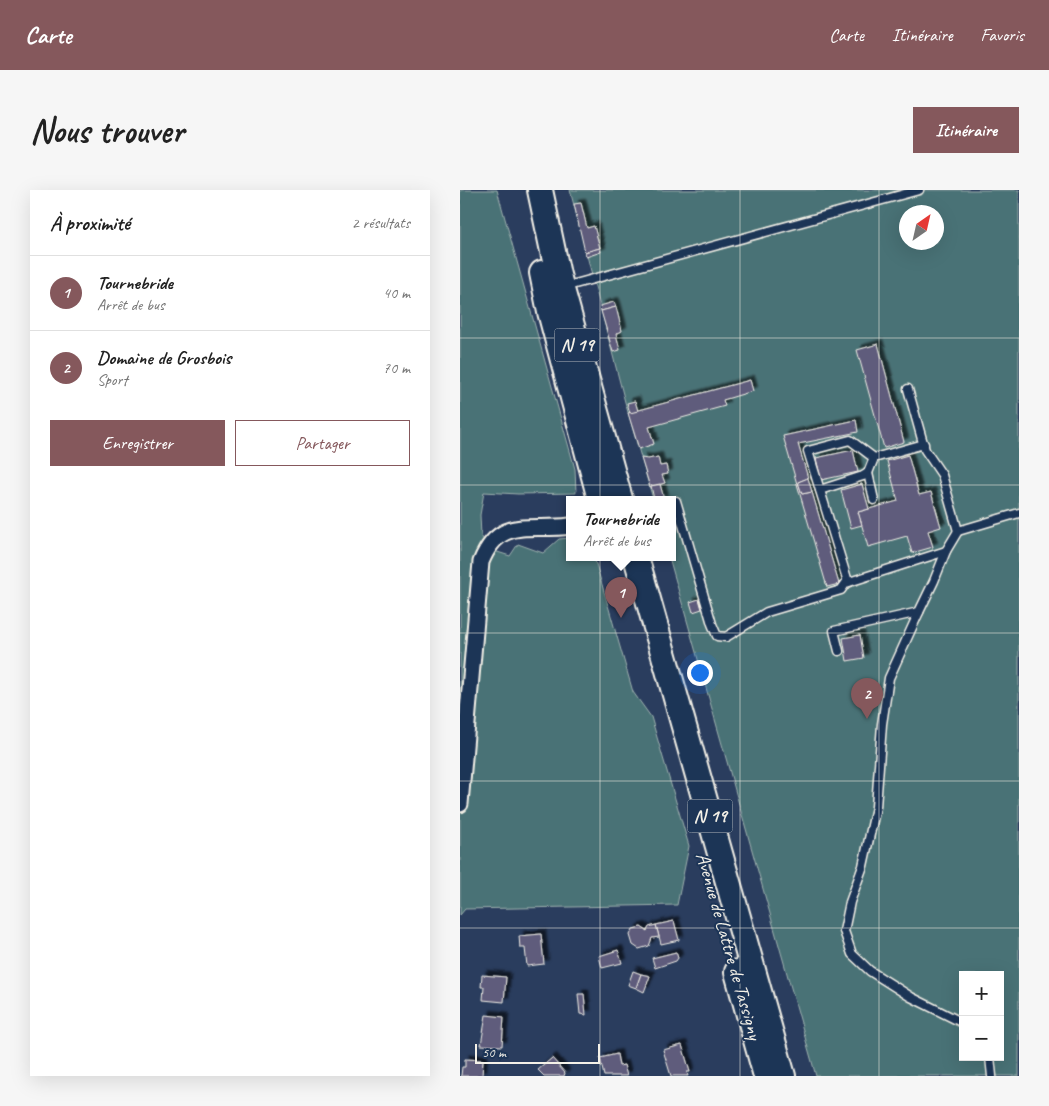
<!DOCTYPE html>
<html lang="fr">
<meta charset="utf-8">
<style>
body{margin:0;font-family:Caveat,sans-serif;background:#f6f6f6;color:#222}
.controls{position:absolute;right:15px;bottom:15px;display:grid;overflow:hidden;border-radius:0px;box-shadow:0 5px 20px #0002}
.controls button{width:45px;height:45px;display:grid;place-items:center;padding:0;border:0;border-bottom:1px solid #e0e0e0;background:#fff;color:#222;font:25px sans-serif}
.compass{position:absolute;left:439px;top:15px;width:45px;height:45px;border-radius:50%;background:#fff;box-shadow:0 5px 20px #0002;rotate:34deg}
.scale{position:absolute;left:15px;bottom:12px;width:125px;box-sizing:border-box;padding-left:5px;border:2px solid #f4f1e8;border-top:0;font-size:14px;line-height:18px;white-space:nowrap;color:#f4f1e8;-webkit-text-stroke:4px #1d3557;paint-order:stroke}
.you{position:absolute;left:239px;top:482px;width:18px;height:18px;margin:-12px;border:4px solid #fff;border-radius:50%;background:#1a73e8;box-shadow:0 0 0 8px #1a73e833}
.badge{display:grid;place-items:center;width:32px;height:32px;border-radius:50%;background:#85585c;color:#fff;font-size:16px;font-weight:700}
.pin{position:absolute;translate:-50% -41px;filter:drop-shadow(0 1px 2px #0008)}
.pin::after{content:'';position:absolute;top:26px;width:18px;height:15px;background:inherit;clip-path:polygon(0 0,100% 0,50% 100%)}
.popup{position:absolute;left:106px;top:306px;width:110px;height:65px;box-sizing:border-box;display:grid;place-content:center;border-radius:0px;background:#fff;filter:drop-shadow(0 1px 4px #0005);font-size:16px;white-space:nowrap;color:#767676}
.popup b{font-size:19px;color:#222}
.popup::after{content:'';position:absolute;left:50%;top:100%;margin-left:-10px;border:10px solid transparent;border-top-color:#fff}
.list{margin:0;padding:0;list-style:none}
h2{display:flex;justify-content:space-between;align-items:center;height:65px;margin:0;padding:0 20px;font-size:21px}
h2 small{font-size:16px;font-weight:400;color:#767676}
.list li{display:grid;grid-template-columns:32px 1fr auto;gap:15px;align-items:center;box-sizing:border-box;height:75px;padding:0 20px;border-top:1px solid #e0e0e0}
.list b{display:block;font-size:19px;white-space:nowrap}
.list p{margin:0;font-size:16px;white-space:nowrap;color:#767676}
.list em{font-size:16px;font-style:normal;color:#767676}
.actions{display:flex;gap:10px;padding:15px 20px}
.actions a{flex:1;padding:11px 0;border:1px solid #85585c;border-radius:0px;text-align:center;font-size:18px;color:#85585c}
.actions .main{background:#85585c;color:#fff}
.map{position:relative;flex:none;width:559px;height:886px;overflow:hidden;border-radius:0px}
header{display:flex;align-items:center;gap:30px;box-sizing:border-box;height:70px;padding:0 25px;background:#85585c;color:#fff}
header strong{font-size:24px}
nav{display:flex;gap:28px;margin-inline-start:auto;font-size:18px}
.intro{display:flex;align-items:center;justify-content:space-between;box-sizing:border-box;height:120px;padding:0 30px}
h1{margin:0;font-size:35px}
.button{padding:12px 22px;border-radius:0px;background:#85585c;color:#fff;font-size:18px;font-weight:700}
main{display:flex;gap:30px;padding:0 30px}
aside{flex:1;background:#fff;border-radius:0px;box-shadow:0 5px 20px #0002}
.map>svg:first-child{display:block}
.green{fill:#4a7276;stroke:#9fb2af;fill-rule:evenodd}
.building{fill:#5e5c7c;stroke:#f4f1e8;filter:url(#shadow)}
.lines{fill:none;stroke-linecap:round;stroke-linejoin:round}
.service-casing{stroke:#f4f1e8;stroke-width:11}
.minor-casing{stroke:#f4f1e8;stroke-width:19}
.primary-casing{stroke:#f4f1e8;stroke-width:28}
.service{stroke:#1d3557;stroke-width:8}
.minor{stroke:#1d3557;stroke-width:15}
.primary{stroke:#1d3557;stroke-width:24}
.grid{fill:none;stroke:#f4f1e8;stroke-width:1;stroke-opacity:0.55}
.labels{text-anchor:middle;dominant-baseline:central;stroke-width:4;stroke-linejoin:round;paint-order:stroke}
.shield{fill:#1d3557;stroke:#b4b9bc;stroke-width:1}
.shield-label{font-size:19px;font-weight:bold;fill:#f4f1e8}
.street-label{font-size:20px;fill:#f4f1e8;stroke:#1d3557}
</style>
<header>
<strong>Carte</strong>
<nav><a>Carte</a><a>Itinéraire</a><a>Favoris</a></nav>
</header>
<div class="intro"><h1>Nous trouver</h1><a class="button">Itinéraire</a></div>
<main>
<aside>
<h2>À proximité<small>2 résultats</small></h2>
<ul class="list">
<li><span class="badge">1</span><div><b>Tournebride</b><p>Arrêt de bus</p></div><em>40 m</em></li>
<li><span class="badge">2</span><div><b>Domaine de Grosbois</b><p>Sport</p></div><em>70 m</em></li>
</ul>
<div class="actions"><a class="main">Enregistrer</a><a>Partager</a></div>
</aside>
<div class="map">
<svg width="559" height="886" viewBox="0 0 559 886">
<defs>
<filter id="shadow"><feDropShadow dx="4.5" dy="-4.5" stdDeviation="1" flood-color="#0009"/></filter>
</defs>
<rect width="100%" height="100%" fill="#2a3d5e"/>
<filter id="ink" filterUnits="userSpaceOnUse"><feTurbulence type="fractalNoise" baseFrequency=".02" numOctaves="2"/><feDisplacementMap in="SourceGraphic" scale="10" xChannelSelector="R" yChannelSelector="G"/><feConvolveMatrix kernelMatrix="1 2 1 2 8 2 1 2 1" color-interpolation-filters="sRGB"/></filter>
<g filter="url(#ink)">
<g class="green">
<polygon points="0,0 37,0 115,279 116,303 58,304 24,302 20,325 21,346 31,360 50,366 58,354 83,363 99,349 110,348 110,367 134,367 173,502 191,527 229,656 217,715 5,719 0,725"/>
<path d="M110 0H559V886H356L209 367H212V309H193L165 212ZM447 22H477V52H447ZM503 785H540V867H503Z"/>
</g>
<g class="building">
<polygon points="121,13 127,38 134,36 140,58 125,62 114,14"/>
<polygon points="140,58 141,62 126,67 125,62"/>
<polygon points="154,112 156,117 141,121 140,116"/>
<polygon points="156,117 162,141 156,144 160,160 153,162 141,121"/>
<polygon points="418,154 444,252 424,258 397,160"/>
<polygon points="290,190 293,201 263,210 265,216 189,237 194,254 179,259 168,223"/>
<polygon points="175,211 178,221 170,223 167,213"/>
<polygon points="396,230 398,242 338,254 348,288 338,292 342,304 352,302 379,394 367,397 323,246"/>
<polygon points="393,260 398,282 361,290 356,268"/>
<polygon points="448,265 459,305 471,302 481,337 468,341 473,357 452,363 447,346 408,357 398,322 438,311 427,271"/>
<polygon points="198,267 200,276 206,275 208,284 202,285 205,293 190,297 181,268 188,269"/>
<polygon points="348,288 352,302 342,304 338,292"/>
<polygon points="200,294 204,309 194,309 191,296"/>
<polygon points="402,294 409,319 398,322 402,335 391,338 381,300"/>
<polygon points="239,409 242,419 233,422 230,412"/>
<polygon points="400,445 404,468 387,471 383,448"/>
<polygon points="214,731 219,750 201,754 196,735"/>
<polygon points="196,735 199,747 192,748 189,756 179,759 173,755 170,745 173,739 181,737 187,741 189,737"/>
<polygon points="81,744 84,774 67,776 65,758 60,758 59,746"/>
<polygon points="158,760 162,773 142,778 139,766"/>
<polygon points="216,762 218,768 216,771 195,778 192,768"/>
<polygon points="173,781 181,784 176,798 168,795"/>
<polygon points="181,784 190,786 184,802 176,798"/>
<polygon points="22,785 46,787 44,812 23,810 24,797 21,797"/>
<polygon points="118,804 124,804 126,825 120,824"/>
<polygon points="26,825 44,827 42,856 21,855"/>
<polygon points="222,855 230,882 227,882 228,886 211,886 203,860"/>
<polygon points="157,864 159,876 164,875 167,886 144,886 140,868"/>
<polygon points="92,868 105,883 104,886 84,886 78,880"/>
<polygon points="5,869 23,870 22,886 1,886 2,877 5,877"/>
</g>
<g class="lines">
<g class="service-casing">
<g id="service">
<polyline points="104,97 459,0"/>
<polyline points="448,199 465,260 482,285 498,341 559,323"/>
<polyline points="408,283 414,310"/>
<polyline points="360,300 403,286 408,283 414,268"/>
<polyline points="216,311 252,434 257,446 266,447 307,422 381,400 386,393 486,361 498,341"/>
<polyline points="388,392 348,261 390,250 414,268 464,254"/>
<polyline points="459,422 429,488 422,534 416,617 403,676 390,712 384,741 392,764 410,781 451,807 503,833"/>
<polyline points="379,461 374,441 459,422 474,391 486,361"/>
<polyline points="530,867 532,886"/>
</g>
</g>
<g class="minor-casing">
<path id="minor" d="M0 614 21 372C40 325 69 342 110 336"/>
</g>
<g class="primary-casing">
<g id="primary">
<polyline points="80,0 98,85 160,309"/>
<polyline points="82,83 90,122 140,309"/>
<polyline points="176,367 323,886"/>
<polyline points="277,782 306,886"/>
</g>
</g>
<use href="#service" class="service"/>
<use href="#minor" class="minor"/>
<use href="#primary" class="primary"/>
</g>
</g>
<path class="grid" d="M140 0V886M280 0V886M419 0V886M0 148H559M0 295H559M0 443H559M0 591H559M0 738H559"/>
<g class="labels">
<g class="shield">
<rect x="94.5" y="138.5" width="45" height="33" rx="4"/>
<rect x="227.5" y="609.5" width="45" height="33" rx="4"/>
</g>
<g class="shield-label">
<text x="117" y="155">N 19</text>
<text x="250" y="626">N 19</text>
</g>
<g class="street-label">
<text transform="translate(269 756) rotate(74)">Avenue de Lattre de Tassigny</text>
</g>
</g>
</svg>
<div class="controls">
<button>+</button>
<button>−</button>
</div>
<svg class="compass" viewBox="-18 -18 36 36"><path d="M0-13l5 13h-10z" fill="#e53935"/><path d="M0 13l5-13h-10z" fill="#767676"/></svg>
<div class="scale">50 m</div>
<div class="you"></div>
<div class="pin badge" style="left:161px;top:428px">1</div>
<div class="popup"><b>Tournebride</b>Arrêt de bus</div>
<div class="pin badge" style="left:407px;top:529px">2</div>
</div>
</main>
